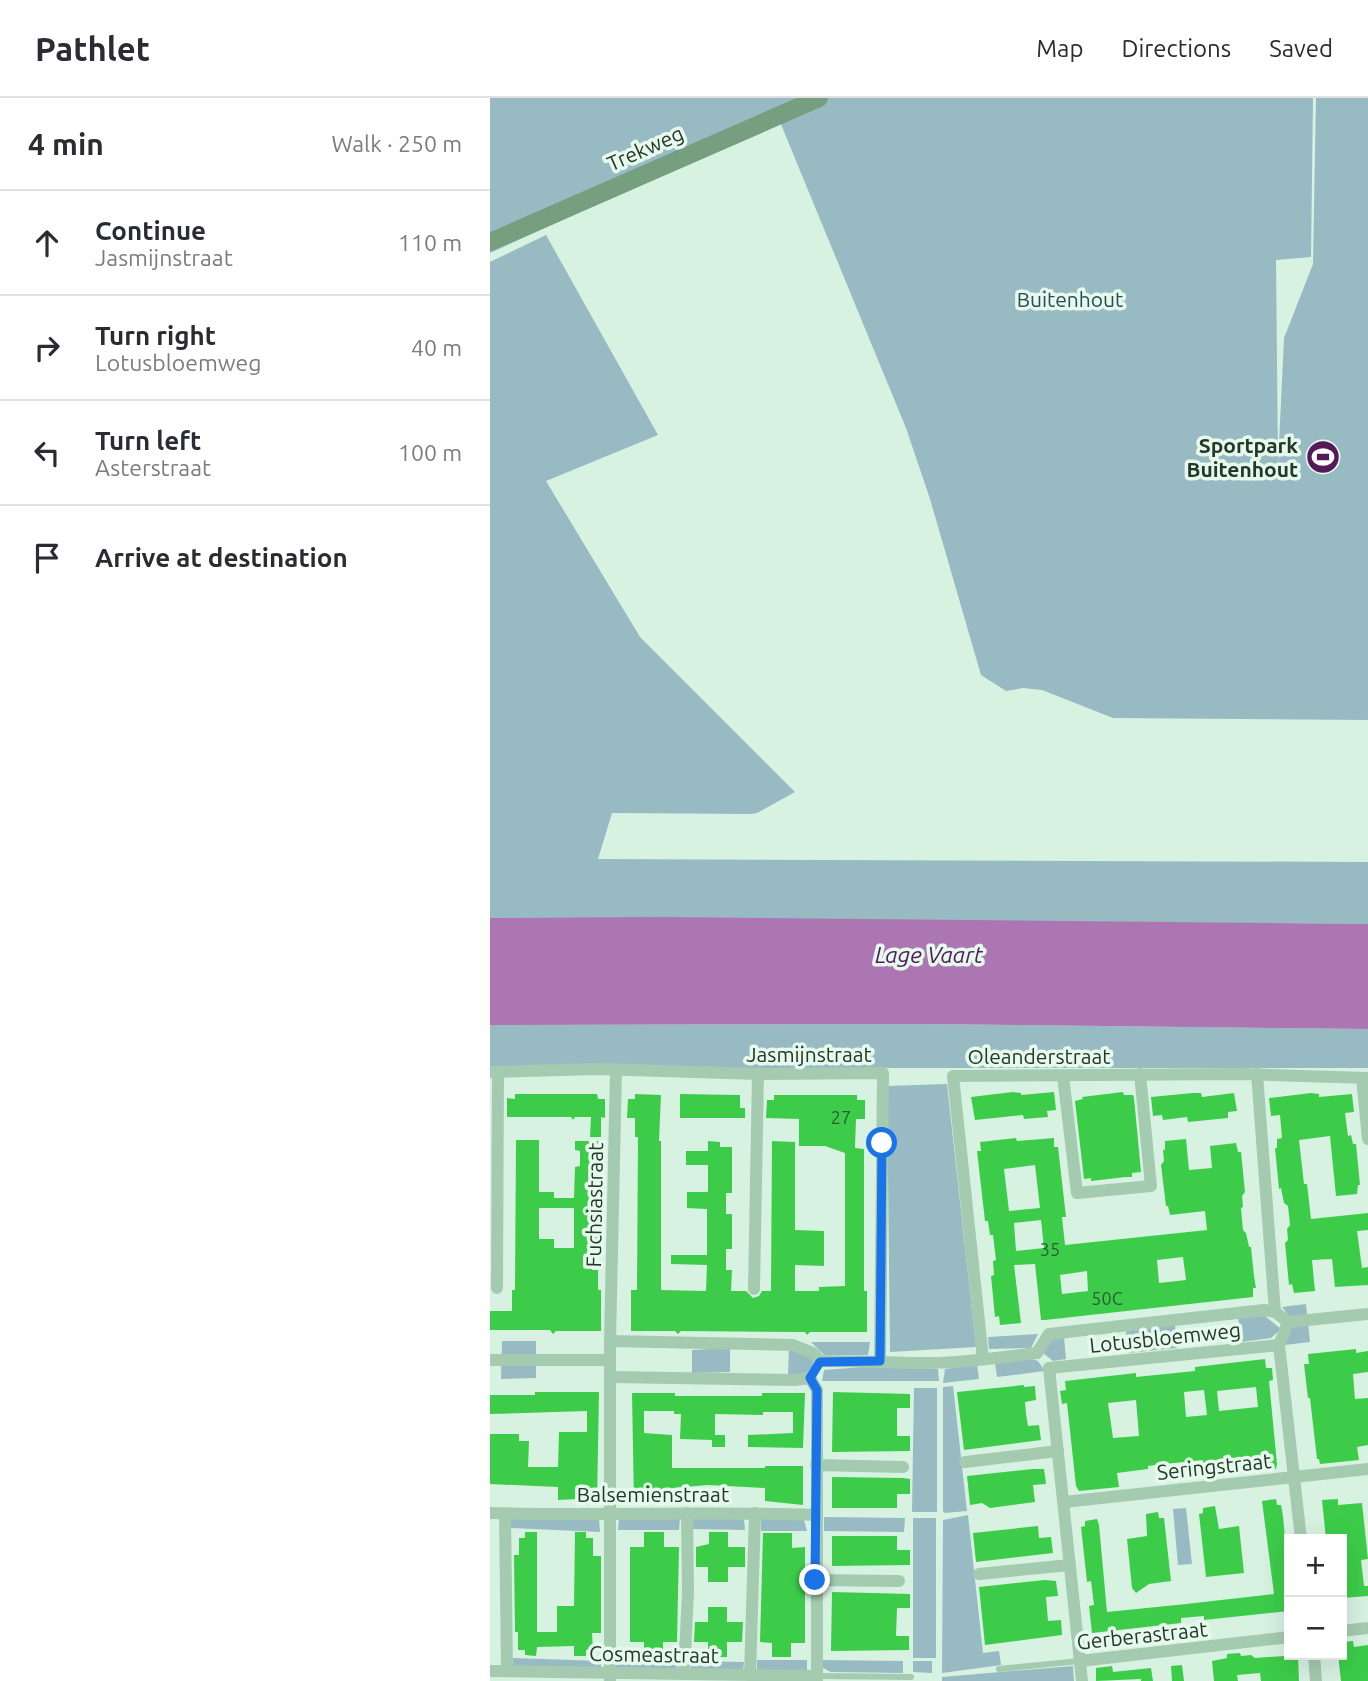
<!DOCTYPE html>
<meta charset="utf-8">
<style>
body{margin:0;font-family:Ubuntu,sans-serif;background:#f7f7f7;color:#2b2b33}
.controls{position:absolute;right:21px;bottom:21px;display:grid;overflow:hidden;border-radius:0px;box-shadow:0 7px 28px #0002}
.controls button{width:63px;height:63px;display:grid;place-items:center;padding:0;border:0;border-bottom:2px solid #e1e1e2;background:#fff;color:#2b2b33;font:35px sans-serif}
.stop{position:absolute;width:21px;height:21px;margin:-16px;border:5px solid #1a73e8;border-radius:50%;background:#fff}
.stop.end{background:#1a73e8;border-color:#fff;box-shadow:0 2px 7px #0008}
.list{margin:0;padding:0;list-style:none}
h2{display:flex;justify-content:space-between;align-items:center;height:91px;margin:0;padding:0 28px;font-size:30px}
h2 small{font-size:23px;font-weight:400;color:#7c7c81}
.list li{display:grid;grid-template-columns:46px 1fr auto;gap:21px;align-items:center;box-sizing:border-box;height:105px;padding:0 28px;border-top:2px solid #e1e1e2}
.list b{display:block;font-size:26px;white-space:nowrap}
.list p{margin:0;font-size:23px;white-space:nowrap;color:#7c7c81}
.list em{font-size:23px;font-style:normal;color:#7c7c81}
.icon{flex:none;width:38px;height:38px;fill:none;stroke:currentColor;stroke-width:2;stroke-linecap:round;stroke-linejoin:round}
.map{position:relative;flex:none;width:878px;height:1583px;overflow:hidden}
header{display:flex;align-items:center;gap:42px;box-sizing:border-box;height:98px;padding:0 35px;background:#fff;border-bottom:2px solid #e1e1e2}
header strong{font-size:33px}
nav{display:flex;gap:38px;margin-inline-start:auto;font-size:24px}
main{display:flex}
aside{flex:1;background:#fff}
.map>svg:first-child{display:block}
.green{fill:#98bac2}
.water{fill:#ab76b1}
.building{fill:#3dcc4a;fill-rule:evenodd}
.lines{fill:none;stroke-linecap:round;stroke-linejoin:round}
.lane{stroke:#a4cbb0;stroke-width:6}
.street{stroke:#a4cbb0;stroke-width:12}
.secondary{stroke:#759f7e;stroke-width:18}
.route{stroke:#1a73e8;stroke-width:9}
.labels{text-anchor:middle;dominant-baseline:central;stroke-width:7;stroke-linejoin:round;paint-order:stroke}
.number-label{font-size:18px;fill:#2c5c31}
.street-label{font-size:21px;fill:#263629;stroke:#e5faed}
.park-label{font-size:21px;fill:#294c55;stroke:#e5faed}
.poi-label{font-size:21px;font-weight:bold;fill:#263629;stroke:#e5faed;text-anchor:end}
.water-label{font-size:23px;font-style:italic;fill:#541a59;stroke:#e5faed}
</style>
<header>
<strong>Pathlet</strong>
<nav><a>Map</a><a>Directions</a><a>Saved</a></nav>
</header>
<main>
<aside>
<h2>4 min<small>Walk · 250 m</small></h2>
<ul class="list">
<li><svg class="icon" aria-label="ahead" viewBox="0 0 24 24"><path d="M12 20V5M6 11l6-6 6 6"/></svg><div><b>Continue</b><p>Jasmijnstraat</p></div><em>110 m</em></li>
<li><svg class="icon" aria-label="right" viewBox="0 0 24 24"><path d="M7 20v-9h11M14 6l5 5-5 5"/></svg><div><b>Turn right</b><p>Lotusbloemweg</p></div><em>40 m</em></li>
<li><svg class="icon" aria-label="left" viewBox="0 0 24 24"><path d="M17 20v-9H6M10 6l-5 5 5 5"/></svg><div><b>Turn left</b><p>Asterstraat</p></div><em>100 m</em></li>
<li><svg class="icon" aria-label="arrive" viewBox="0 0 24 24"><path d="M6 21V4h12l-3 4 3 4H6"/></svg><div><b>Arrive at destination</b></div></li>
</ul>
</aside>
<div class="map">
<svg width="878" height="1583" viewBox="0 0 878 1583">
<rect width="100%" height="100%" fill="#d8f2e2"/>
<g class="green">
<polygon points="0,0 823,0 821,159 786,162 788,367 794,240 823,166 826,0 878,0 878,622 623,620 552,592 533,590 516,593 491,577 440,401 416,330 290,24 0,155"/>
<polygon points="56,137 168,337 56,383 150,539 305,694 267,715 261,716 122,715 108,761 878,764 878,826 0,820 0,164"/>
<polygon points="429,926 878,931 878,970 0,970 0,927"/>
<polygon points="457,986 486,1249 400,1254 397,988"/>
<path d="M816 1206 820 1244 795 1247C803 1230 804 1224 792 1209Z"/>
<polygon points="775,1218 791,1231 781,1240 751,1244 748,1219"/>
<polygon points="685,1226 687,1250 638,1255 636,1232"/>
<polygon points="548,1236 541,1250 499,1251 498,1239"/>
<polygon points="574,1239 576,1261 563,1263 553,1255 562,1240"/>
<polygon points="12,1243 46,1243 46,1280 11,1281"/>
<polygon points="321,1244 380,1244 378,1257 334,1257"/>
<polygon points="240,1250 240,1274 202,1275 202,1252"/>
<polygon points="299,1251 321,1259 324,1267 316,1276 298,1276"/>
<polygon points="542,1261 548,1263 555,1273 507,1279 505,1265"/>
<polygon points="487,1267 489,1281 453,1285 455,1271"/>
<polygon points="386,1268 448,1271 449,1283 332,1283 334,1272"/>
<polygon points="463,1288 477,1413 455,1415 453,1413 453,1289"/>
<polygon points="424,1290 447,1290 447,1414 422,1414"/>
<polygon points="696,1410 702,1466 688,1467 683,1411"/>
<polygon points="478,1417 493,1555 509,1553 511,1567 452,1575 453,1422"/>
<polygon points="20,1419 109,1420 110,1434 21,1430"/>
<polygon points="190,1419 189,1432 128,1432 129,1420"/>
<polygon points="203,1419 254,1421 255,1432 202,1431"/>
<polygon points="334,1419 415,1420 414,1434 334,1433"/>
<rect x="423" y="1420" width="23" height="140"/>
<polygon points="271,1421 314,1422 317,1433 271,1433"/>
<polygon points="23,1560 111,1563 111,1572 23,1570"/>
<polygon points="125,1561 188,1563 187,1572 125,1570"/>
<polygon points="267,1562 317,1562 317,1574 267,1572"/>
<polygon points="330,1562 413,1563 413,1575 341,1574 333,1570"/>
<polygon points="201,1563 254,1564 253,1573 201,1573"/>
<polygon points="423,1563 442,1563 442,1575 423,1574"/>
<polygon points="583,1568 584,1583 452,1583 452,1579"/>
</g>
<polygon class="water" points="167,819 878,826 878,931 429,926 0,927 0,820"/>
<g class="building">
<polygon points="523,994 531,995 531,997 564,994 566,1012 557,1013 558,1019 534,1021 533,1017 485,1022 481,999"/>
<polygon points="633,994 634,997 643,997 644,1000 651,1074 642,1075 642,1079 636,1079 601,1083 601,1080 594,1081 585,1003 593,1001 592,999"/>
<polygon points="703,995 711,995 712,999 744,995 747,1013 738,1014 738,1020 698,1024 697,1019 673,1022 672,1017 663,1018 661,999"/>
<polygon points="821,995 829,996 829,999 862,996 864,1014 855,1015 858,1038 861,1037 863,1046 866,1046 870,1087 868,1087 867,1096 846,1098 840,1038 809,1042 814,1086 817,1086 821,1121 878,1115 878,1132 867,1133 872,1170 878,1169 878,1187 845,1189 842,1161 822,1162 825,1193 804,1195 802,1186 799,1187 795,1145 798,1142 797,1131 800,1127 798,1108 794,1105 791,1090 789,1091 785,1050 787,1050 787,1041 792,1040 790,1017 781,1018 779,1000"/>
<polygon points="25,996 107,996 108,1001 115,1001 115,1020 111,1019 111,1039 100,1039 101,1019 85,1019 83,1022 81,1019 17,1019 17,1000 25,1001"/>
<polygon points="145,996 171,997 169,1043 171,1043 171,1192 216,1193 217,1167 181,1166 181,1157 217,1157 217,1111 197,1110 197,1094 218,1094 218,1067 196,1067 196,1053 218,1053 218,1043 230,1044 230,1049 242,1049 242,1095 236,1095 236,1116 242,1116 242,1151 236,1151 236,1172 242,1172 241,1193 256,1193 263,1200 269,1198 272,1193 281,1193 282,1043 305,1044 305,1132 334,1133 334,1168 305,1167 305,1193 329,1193 329,1189 355,1188 355,1055 335,1048 309,1048 309,1021 276,1020 277,1002 284,1002 284,997 367,997 367,1002 375,1002 375,1021 366,1021 365,1050 374,1051 374,1193 377,1193 377,1234 320,1234 317,1237 315,1234 191,1233 188,1236 185,1233 141,1233 141,1192 147,1192 148,1039 145,1039 145,1020 137,1020 138,1001 145,1001"/>
<polygon points="190,996 250,997 250,1010 255,1010 255,1020 190,1020"/>
<path d="M526 1040 527 1043 564 1040V1049H568L576 1119H572L575 1147 717 1132 715 1113 680 1117 678 1108H676L671 1067 674 1063 673 1052H675V1043L696 1041 699 1072 722 1070 720 1048 746 1045 748 1054H751L755 1094 752 1098 753 1109 751 1110 753 1132 756 1135 759 1149H761L764 1178 766 1190H763V1199L555 1222H551L545 1166 524 1167 531 1225 510 1227 509 1218 505 1219 501 1178 504 1177 503 1163 506 1162 503 1137H500L498 1123H495L487 1053H491L490 1044ZM545 1067 550 1110 519 1113 514 1071ZM551 1122 554 1150 526 1153 524 1125ZM693 1159 696 1182 669 1185 667 1162ZM597 1173 598 1193 572 1196 570 1177Z"/>
<path d="M26 1042H49V1094H64V1100H84L85 1069 90 1068V1053L85 1052V1043H109V1095H103V1116H108V1151H102V1172H108V1192H111V1233H66L63 1236 60 1232H0V1213H22V1192H25ZM49 1110H84V1150H64V1141H49Z"/>
<polygon points="866,1251 866,1255 878,1253 878,1274 863,1276 865,1301 878,1300 878,1347 867,1349 869,1362 830,1366 829,1361 827,1361 820,1300 818,1300 814,1266 819,1266 818,1256"/>
<path d="M775 1261 776 1270H782L783 1282 779 1283 787 1366 786 1371 746 1375 744 1362 713 1365V1362L675 1366 658 1368V1371L627 1375 629 1389 589 1393 586 1388 577 1305 572 1306 570 1293 576 1292 575 1283 646 1275V1279L705 1273V1269ZM766 1289 768 1309 729 1313 727 1293ZM714 1292 717 1317 696 1319 694 1294ZM646 1302 649 1338 623 1340 618 1305Z"/>
<polygon points="534,1287 534,1289 545,1288 546,1302 535,1304 536,1316 538,1328 549,1327 551,1342 474,1352 467,1294"/>
<polygon points="45,1294 109,1294 107,1405 89,1405 89,1401 68,1402 68,1389 0,1386 0,1336 29,1336 29,1343 39,1343 38,1369 68,1369 69,1334 97,1334 97,1313 0,1316 0,1297 45,1297"/>
<polygon points="343,1294 420,1296 420,1310 407,1310 407,1338 420,1338 420,1353 342,1354"/>
<polygon points="142,1295 185,1295 185,1298 272,1298 272,1295 315,1295 313,1350 258,1349 258,1337 303,1335 303,1314 273,1314 273,1317 225,1316 225,1337 235,1337 235,1349 222,1349 222,1342 190,1341 191,1316 184,1316 184,1313 154,1313 154,1335 182,1337 182,1370 275,1370 275,1368 313,1368 313,1407 275,1403 275,1390 218,1387 182,1390 182,1402 144,1406"/>
<polygon points="543,1371 554,1371 556,1386 543,1387 545,1404 500,1410 492,1405 480,1407 477,1378"/>
<polygon points="342,1379 413,1380 420,1381 420,1396 407,1396 407,1410 342,1410"/>
<polygon points="786,1401 787,1407 791,1407 793,1418 797,1462 795,1462 796,1468 794,1468 797,1494 799,1494 799,1513 714,1522 714,1518 691,1520 691,1525 602,1535 599,1508 604,1507 601,1483 597,1484 591,1429 595,1428 595,1423 607,1421 609,1427 617,1514 696,1506 784,1496 772,1403"/>
<polygon points="848,1401 848,1407 872,1405 878,1461 871,1462 874,1488 878,1488 878,1498 852,1500 852,1441 836,1441 832,1402"/>
<polygon points="725,1408 729,1431 749,1428 754,1475 716,1479 709,1416 713,1415 713,1410"/>
<polygon points="668,1414 669,1420 674,1420 681,1483 659,1486 646,1495 642,1490 637,1441 657,1438 656,1416"/>
<polygon points="548,1428 549,1440 561,1439 563,1455 486,1464 483,1435"/>
<polygon points="35,1434 47,1434 47,1534 67,1534 67,1508 84,1508 85,1434 96,1434 96,1440 103,1440 103,1458 111,1458 111,1535 102,1535 103,1552 96,1552 96,1558 84,1558 84,1548 47,1549 46,1558 35,1557 35,1552 28,1552 28,1534 25,1534 24,1457 29,1457 29,1440 35,1440"/>
<polygon points="154,1434 174,1434 174,1449 189,1449 187,1544 173,1544 173,1559 154,1559 154,1544 140,1544 140,1449 154,1449"/>
<polygon points="219,1434 238,1434 238,1449 255,1449 255,1469 238,1469 238,1484 218,1484 218,1469 206,1469 206,1449 219,1446"/>
<polygon points="273,1435 302,1435 302,1450 315,1449 315,1545 301,1545 301,1559 282,1559 282,1545 270,1544"/>
<polygon points="342,1438 407,1438 407,1452 420,1452 420,1467 342,1468"/>
<polygon points="555,1482 566,1483 568,1498 556,1499 558,1523 571,1522 572,1537 495,1547 489,1489"/>
<polygon points="342,1494 420,1496 420,1510 407,1510 406,1538 419,1538 419,1552 341,1553"/>
<polygon points="218,1509 237,1509 237,1524 253,1524 252,1544 237,1544 237,1559 218,1559 218,1544 204,1544 205,1524 218,1524"/>
<polygon points="863,1543 864,1549 878,1547 878,1583 851,1583 848,1557 852,1557 852,1544"/>
<polygon points="750,1555 751,1558 761,1557 765,1560 808,1557 809,1583 771,1583 770,1575 747,1577 748,1583 724,1583 722,1563 737,1560 737,1556"/>
<polygon points="692,1567 694,1583 682,1583 681,1568"/>
<polygon points="622,1568 623,1574 661,1570 663,1583 651,1583 651,1581 606,1583 606,1570"/>
</g>
<g class="lines">
<g class="lane">
<polyline points="509,1571 590,1563"/>
<polyline points="327,1578 421,1579"/>
</g>
<g class="street">
<polyline points="0,974 107,971 268,976 393,975 390,1263"/>
<polyline points="767,976 785,1214"/>
<polyline points="573,978 587,1095 661,1088 650,976"/>
<polyline points="872,980 878,1041"/>
<polyline points="7,1190 8,974"/>
<polyline points="264,1191 268,976"/>
<polyline points="798,1224 878,1216"/>
<polyline points="120,1243 303,1247 323,1255 330,1263"/>
<polyline points="789,1247 811,1441"/>
<polyline points="547,1255 559,1236 774,1212 785,1214 798,1224 789,1247"/>
<polyline points="493,1261 463,978 752,976 878,980"/>
<polyline points="0,1262 120,1262"/>
<path d="M330 1263C361 1263 392 1264 423 1265 464 1266 506 1260 547 1255"/>
<polyline points="559,1270 592,1583"/>
<polyline points="559,1270 789,1247"/>
<polyline points="121,1279 305,1282 320,1280"/>
<polyline points="320,1280 327,1292 327,1583"/>
<polyline points="475,1364 568,1353"/>
<polyline points="326,1367 413,1369"/>
<polyline points="574,1404 878,1371"/>
<path d="M0 1415C109 1418 217 1413 326 1417"/>
<polyline points="15,1416 17,1573"/>
<polyline points="489,1476 580,1467"/>
<polyline points="325,1482 409,1483"/>
<polyline points="852,1533 878,1530"/>
<polyline points="824,1557 826,1583"/>
<polyline points="590,1563 799,1539"/>
<polyline points="0,1573 327,1578"/>
<polyline points="194,1576 198,1494 197,1415"/>
<polyline points="260,1577 265,1415"/>
<polyline points="120,1583 120,1243 126,972"/>
</g>
<polyline class="secondary" points="0,144 329,0"/>
</g>
<g class="lines">
<polyline class="route" points="325,1482 327,1292 320,1280 330,1264 390,1263 392,1045"/>
</g>
<defs>
<g id="stadium-disc" transform="scale(1.75)"><circle r="9.5" fill="#541a59" stroke="#e5faed"/><path d="M0-5a6.5 5 0 1 0 0 10a6.5 5 0 1 0 0-10ZM-3.5-1.8h7v3.6h-7Z" fill="#fff"/></g>
</defs>
<g fill-rule="evenodd">
<use href="#stadium-disc" x="833" y="359"/>
</g>
<g class="labels">
<g class="number-label">
<text x="351" y="1019">27</text>
<text x="560" y="1151">35</text>
<text x="617" y="1200">50C</text>
</g>
<g class="street-label">
<text transform="translate(155 50) rotate(-24)">Trekweg</text>
<text x="319" y="956">Jasmijnstraat</text>
<text x="549" y="958">Oleanderstraat</text>
<text transform="translate(104 1107) rotate(-89)">Fuchsiastraat</text>
<text transform="translate(675 1239) rotate(-6)">Lotusbloemweg</text>
<text transform="translate(724 1368) rotate(-6)">Seringstraat</text>
<text x="163" y="1396">Balsemienstraat</text>
<text transform="translate(652 1537) rotate(-6)">Gerberastraat</text>
<text transform="translate(164 1556) rotate(1)">Cosmeastraat</text>
</g>
<g class="park-label">
<text x="580" y="201">Buitenhout</text>
</g>
<g class="poi-label">
<text x="808" y="347">Sportpark<tspan x="808" dy="24">Buitenhout</tspan></text>
</g>
<g class="water-label">
<text x="439" y="856">Lage Vaart</text>
</g>
</g>
</svg>
<div class="controls">
<button>+</button>
<button>−</button>
</div>
<div class="stop" style="left:392px;top:1045px"></div>
<div class="stop end" style="left:325px;top:1482px"></div>
</div>
</main>
